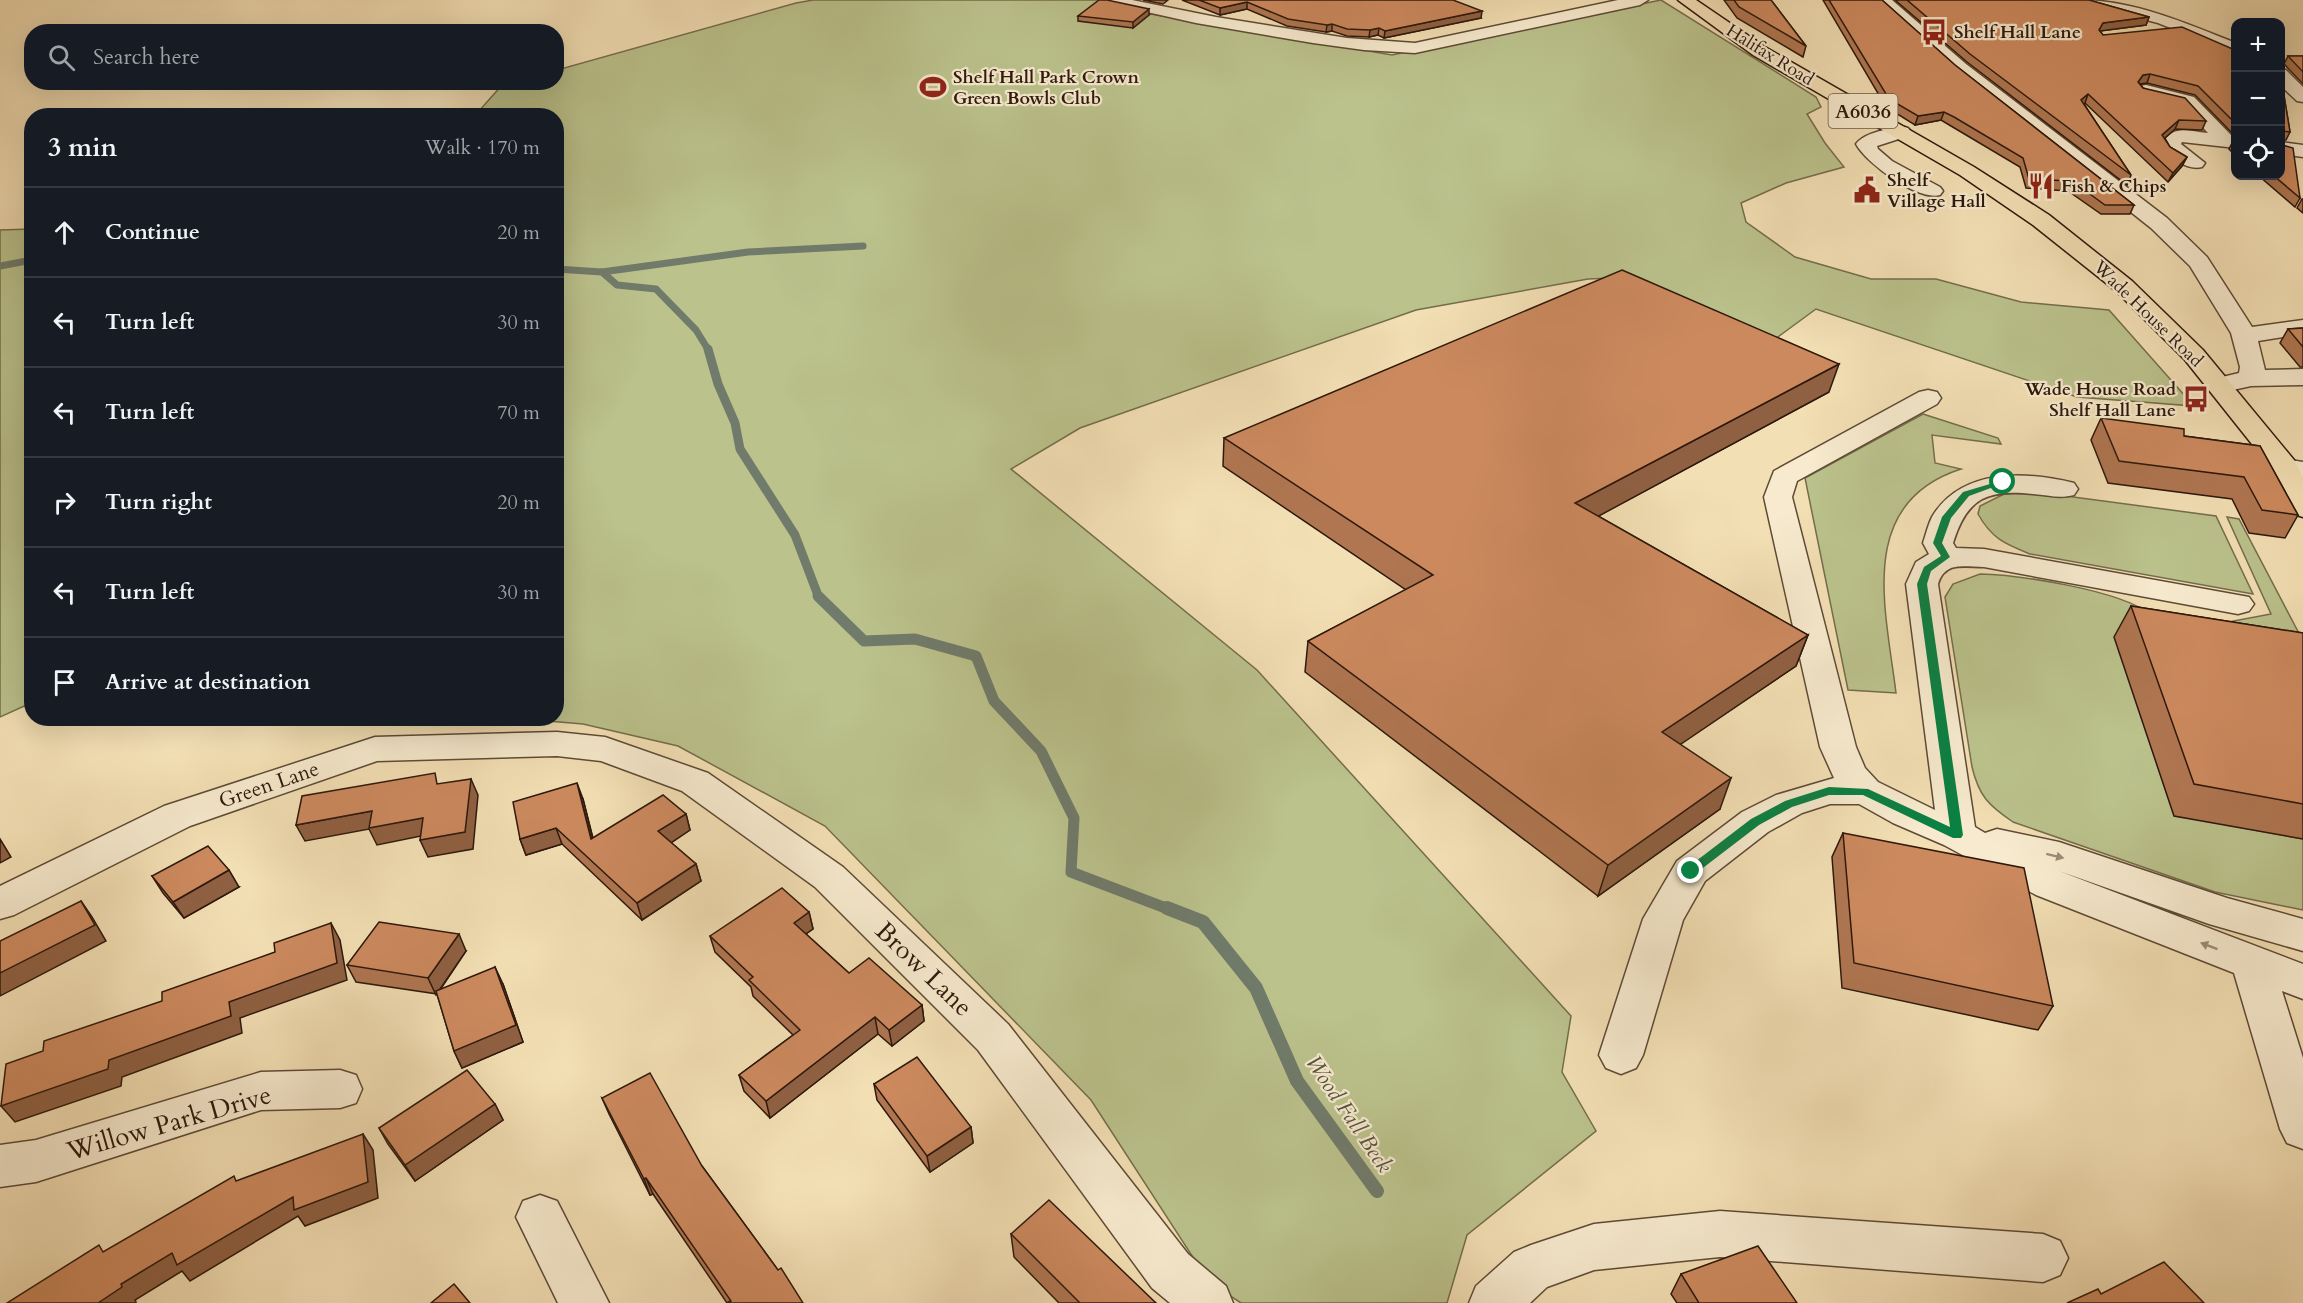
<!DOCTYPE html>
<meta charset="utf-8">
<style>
body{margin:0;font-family:Cardo,serif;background:#242831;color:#f1f3f6}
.controls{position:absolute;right:18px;top:18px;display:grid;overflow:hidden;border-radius:12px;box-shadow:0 6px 24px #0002}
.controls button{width:54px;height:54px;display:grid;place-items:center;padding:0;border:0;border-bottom:2px solid #363941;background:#171b24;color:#f1f3f6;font:30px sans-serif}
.stop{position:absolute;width:18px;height:18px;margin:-14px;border:4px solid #0b8043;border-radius:50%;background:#fff}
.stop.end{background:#0b8043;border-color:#fff;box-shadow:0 2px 6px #0008}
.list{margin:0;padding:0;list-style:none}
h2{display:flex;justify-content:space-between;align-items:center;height:78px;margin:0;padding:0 24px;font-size:26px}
h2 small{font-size:20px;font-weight:400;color:#9ea1a6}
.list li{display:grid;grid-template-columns:39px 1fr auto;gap:18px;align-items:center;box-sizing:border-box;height:90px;padding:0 24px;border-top:2px solid #363941}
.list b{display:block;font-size:22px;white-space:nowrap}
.list em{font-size:20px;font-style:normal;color:#9ea1a6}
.icon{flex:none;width:33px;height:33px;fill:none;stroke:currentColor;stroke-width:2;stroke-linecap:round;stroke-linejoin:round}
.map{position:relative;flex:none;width:2303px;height:1303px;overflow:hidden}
.search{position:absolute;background:#171b24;box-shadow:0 6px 24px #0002;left:24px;top:24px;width:540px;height:66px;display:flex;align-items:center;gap:15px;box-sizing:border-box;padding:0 21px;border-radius:24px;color:#9ea1a6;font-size:22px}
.panel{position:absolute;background:#171b24;box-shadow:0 6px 24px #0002;left:24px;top:108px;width:540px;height:618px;border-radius:24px}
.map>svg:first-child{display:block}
.green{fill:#bbc28c;stroke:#746d4c;stroke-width:1.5}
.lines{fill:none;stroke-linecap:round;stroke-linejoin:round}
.stream-far3{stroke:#707b6b;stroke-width:7}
.stream-far2{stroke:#707b6b;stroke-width:9}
.stream-far1{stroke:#707b6b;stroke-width:11}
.stream{stroke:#707b6b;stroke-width:14}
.minor-casing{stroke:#5e4a36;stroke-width:3}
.highway-casing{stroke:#2d180c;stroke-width:3}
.minor{fill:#f7eace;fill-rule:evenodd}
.highway{fill:#f3dfb4;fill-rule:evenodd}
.wall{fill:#af7651;stroke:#2d180c;stroke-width:1.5}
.shaded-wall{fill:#8f6042;stroke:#2d180c;stroke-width:1.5}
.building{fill:#cc895e;stroke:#2d180c;stroke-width:1.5}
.oneway{fill:#9c8c77}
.route{fill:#0b8043}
.labels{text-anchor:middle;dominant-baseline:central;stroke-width:4.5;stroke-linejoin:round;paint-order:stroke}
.far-poi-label{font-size:18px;font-weight:bold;fill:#2d180c;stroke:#f7eace;text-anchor:start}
.far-street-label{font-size:18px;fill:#2d180c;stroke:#f7eace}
.shield{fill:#f7eace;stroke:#6a5746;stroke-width:1.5}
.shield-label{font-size:20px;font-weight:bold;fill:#2d180c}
.street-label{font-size:21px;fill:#2d180c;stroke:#f7eace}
.water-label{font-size:22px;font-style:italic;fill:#545243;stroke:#f7eace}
.near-street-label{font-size:26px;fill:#2d180c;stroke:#f7eace}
</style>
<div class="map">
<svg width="2303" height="1303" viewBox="0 0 2303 1303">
<rect width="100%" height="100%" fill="#f3dfb4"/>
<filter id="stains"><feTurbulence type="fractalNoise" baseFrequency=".00333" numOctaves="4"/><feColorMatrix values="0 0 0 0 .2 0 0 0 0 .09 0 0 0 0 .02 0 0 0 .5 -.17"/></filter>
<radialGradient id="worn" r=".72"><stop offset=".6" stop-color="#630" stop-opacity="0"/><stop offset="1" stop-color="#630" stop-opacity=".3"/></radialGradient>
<g class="green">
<polygon points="813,0 1098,0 1151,14 1392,55 1661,0 1816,97 1821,107 1807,114 1825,143 1844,167 1786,183 1741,203 1746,222 1795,257 1871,279 1936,279 2021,302 2109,310 2194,406 2077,397 1816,309 1771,342 1613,278 1588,279 1416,310 1080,428 1011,469 1257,670 1571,1016 1562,1072 1596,1131 1467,1235 1447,1303 1241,1303 1209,1282 1091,1100 825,826 678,746 583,724 524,719 556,718 556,116 480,116 478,112 503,84 556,82 557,70 796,3"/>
<polygon points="31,229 31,703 0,717 0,230"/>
<path d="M1923 414 1998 438 2001 444 1932 435 1935 463 1961 469C1855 503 1886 610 1896 693L1848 690 1805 478Z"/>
<path d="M2029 491 2216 516 2253 594 2030 554C2005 544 1992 539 1978 514L1980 506 2006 493Z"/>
<polygon points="2227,517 2239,519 2303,641 2223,623 2271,614"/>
<path d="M1980 574C2020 575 2119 590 2150 614 2161 624 2172 636 2182 647L2115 637 2174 815 2303 839V910L2215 892 2013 822C1988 805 1979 796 1972 767L1945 597 1953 584Z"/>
</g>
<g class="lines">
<g class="stream-far3">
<polyline points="0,266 32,260"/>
<polyline points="556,269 602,272 617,285 656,289 696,330 709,351"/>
<polyline points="602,272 748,252 863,246"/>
</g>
<polyline class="stream-far2" points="708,349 718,384 735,423 740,449 795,535 819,598"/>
<polyline class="stream-far1" points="818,596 864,641 915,639 976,656 994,701 1041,751 1074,818 1071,872 1171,910"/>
<polyline class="stream" points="1167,908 1203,922 1256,988 1297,1081 1377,1191"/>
<g class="minor-casing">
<g id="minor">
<polygon points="1105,0 1132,0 1216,17 1347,38 1415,43 1618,0 1648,0 1640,5 1415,53 1364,50 1313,43 1196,23 1107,3"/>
<polygon points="1875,0 1892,0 1966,64 2167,218 2207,257 2252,327 2303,320 2303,334 2258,341 2265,370 2303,369 2303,385 2251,386 2219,393 2210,390 2206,385 2210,380 2239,373 2240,367 2231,333 2190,266 2151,228 1954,72"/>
<path d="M2079 0C2134 0 2185 23 2236 43V54L2158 23 2081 3Z"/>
<polygon points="2280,69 2286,70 2303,87 2303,102 2297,101 2280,85"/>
<path d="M2146 85 2194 97 2232 136H2236V148L2182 142 2181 144 2205 163 2202 167C2188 171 2168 157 2160 145 2174 124 2186 131 2208 133L2182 105 2140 94 2137 90 2140 86Z"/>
<path d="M1901 126 1908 128 1911 132 1908 136 1877 146 1878 149 1892 161 1940 187 1943 191 1940 195C1918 201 1867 164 1856 144 1865 132 1887 130 1901 126Z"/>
<polygon points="2280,142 2303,145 2303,157 2280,154"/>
<path d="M1928 390 1937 392 1941 398 1937 404 1797 481 1792 497 1856 747 1865 768 1878 782 1935 810 1906 584 1916 562 1929 554 1923 543C1926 534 1928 525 1932 517 1961 468 2025 471 2074 483L2078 489 2074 495C2060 499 2047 495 2033 494 1987 489 1967 498 1953 543L1956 548 1984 549 2249 597 2254 604 2249 611 2238 614 1984 567C1964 567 1945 561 1938 584L1975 827 1985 833 1997 829 2059 842 2227 898 2303 919V951L2209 924 2059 871 2303 964V999L2282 991 2303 1058V1149L2287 1143 2280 1129 2234 973 2036 895 1944 845 1893 823 1859 804H1830L1802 813 1768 832 1705 881 1683 920 1643 1055 1636 1068 1621 1074 1606 1068 1599 1055 1643 919 1677 861 1742 812 1776 795 1834 778 1820 747 1764 497 1774 471 1919 392Z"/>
<polygon points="2284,459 2303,462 2303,478 2274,473 2270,467 2274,461"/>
<polygon points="557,732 605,737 708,773 843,867 1008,1024 1188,1254 1226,1286 1233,1303 1170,1303 1152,1288 978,1050 815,887 682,791 601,761 557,756 377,761 190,826 14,915 0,919 0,886 164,806 375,737"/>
<polygon points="340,1070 356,1075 362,1089 356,1103 340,1108 261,1110 36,1182 0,1187 0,1145 36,1140 261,1072"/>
<polygon points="540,1195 557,1201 609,1303 558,1303 516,1217 523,1201"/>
<polygon points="1720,1211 2043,1234 2060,1241 2068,1258 2060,1275 2043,1282 1720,1257 1594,1270 1547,1287 1530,1303 1469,1303 1476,1286 1514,1252 1531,1245 1594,1224"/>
</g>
</g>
<g class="highway-casing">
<polygon id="highway" points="1678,0 1696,0 1765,47 1974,167 2049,215 2132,281 2203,350 2294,460 2303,477 2303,517 2293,514 2271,468 2185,360 2116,291 2033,225 1960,175 1753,55"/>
</g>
<use href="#minor" class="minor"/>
<use href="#highway" class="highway"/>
</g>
<g class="wall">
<polygon points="1143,0 1168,0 1163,4"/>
<polygon points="1182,0 1453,0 1481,18 1384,38 1378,35 1369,37 1347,36 1332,31 1326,32 1287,26 1247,9 1220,15"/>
<polygon points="1724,0 1771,0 1806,46 1803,57 1737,18"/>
<polygon points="1823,0 1882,0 1955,65 2134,205 2130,214 2101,214 2068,191 2026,188 2020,167 1951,126 1941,120 1915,125 1886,107"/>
<polygon points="1895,0 2089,0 2149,17 2146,25 2100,31 2103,35 2235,50 2235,134 2233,134 2195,95 2147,83 2140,84 2143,88 2206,121 2202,130 2175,129 2165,138 2170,147 2187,157 2182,166 2168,182 2085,103 2084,104 2131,175 2127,185 1967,62"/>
<polygon points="1149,15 1133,28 1078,21 1078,16"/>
<polygon points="2288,56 2303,56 2303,84 2284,64"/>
<polygon points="2280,71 2290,132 2286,140 2282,140 2282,145 2300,198 2295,207 2259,176 2280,176"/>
<polygon points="2233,141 2235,141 2235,155 2229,149"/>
<polygon points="2302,199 2303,199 2303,213 2297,208"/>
<polygon points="2303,328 2303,367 2300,367 2280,343 2288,329"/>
<polygon points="1829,392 1598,516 1808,635 1796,666 1680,744 1720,809 1598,896 1305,672 1308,641 1406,590 1223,466 1224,438"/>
<polygon points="2101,418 2184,436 2260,446 2298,515 2285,538 2249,533 2232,499 2108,483 2091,440"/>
<polygon points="2131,606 2303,633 2303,839 2174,816 2114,637"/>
<polygon points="583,799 593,838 686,814 690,830 671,843 696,864 701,881 642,920 562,844 526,855 520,839"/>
<polygon points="1843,833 2053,1006 2038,1030 1842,988 1832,857"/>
<polygon points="152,876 239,887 184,918 163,893"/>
<polygon points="809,912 813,929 806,934 849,973 922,1005 924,1021 892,1046 878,1034 770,1118 744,1091 739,1075 793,1035 753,996 751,987 715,952 710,936"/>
<polygon points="466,951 440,990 503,984 523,1042 462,1068 454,1051 437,994 356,982 347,965"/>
<polygon points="874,1084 971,1127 973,1143 930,1172 877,1100"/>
<polygon points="602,1098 702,1166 778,1270 727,1303 653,1194 650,1195 609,1114"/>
<polygon points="495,1104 503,1120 415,1181 388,1144 379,1128"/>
<polygon points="1011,1234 1156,1303 1059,1303 1014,1257"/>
<polygon points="1681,1274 1797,1303 1677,1303 1671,1294"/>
</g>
<g class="shaded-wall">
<polygon points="1247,2 1247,9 1220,15 1220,8"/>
<polygon points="1149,9 1149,15 1133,28 1133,22"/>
<polygon points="1482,11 1481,18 1384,38 1385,31"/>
<polygon points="2149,17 2146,25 2100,31 2099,30 2103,23"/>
<polygon points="1332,24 1332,31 1326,32 1327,25"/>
<polygon points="1379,28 1378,35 1369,37 1370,30"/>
<polygon points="2150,74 2147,83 2140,84 2138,82 2143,75"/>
<polygon points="2088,94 2085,103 2078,109 2081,100"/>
<polygon points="1944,112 1941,120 1915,125 1918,116"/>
<polygon points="2179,120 2175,129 2158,144 2162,135"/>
<polygon points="2187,157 2182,166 2168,182 2173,173"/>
<polygon points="1839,364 1829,392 1569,532 1575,503"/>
<polygon points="1808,635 1796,666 1653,763 1662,732"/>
<polygon points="1731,778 1720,809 1598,896 1608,865"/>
<polygon points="471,779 478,795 473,849 428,857 420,840"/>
<polygon points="577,783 583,799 597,856 591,839"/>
<polygon points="372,811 423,818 431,834 377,845 369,829 305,841 296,825"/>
<polygon points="686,814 690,830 663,848 658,831"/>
<polygon points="556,828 562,844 526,855 520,839"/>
<polygon points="0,839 11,857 0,863"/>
<polygon points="696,864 701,881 642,920 637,903"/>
<polygon points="229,870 239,887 184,918 173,902"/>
<polygon points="81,901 92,917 106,941 0,996 0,973"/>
<polygon points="809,912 813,929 798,939 794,923"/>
<polygon points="331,923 340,940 347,980 240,1018 242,1033 122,1077 121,1086 15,1122 1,1106 109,1060 229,1002"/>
<polygon points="459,934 466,951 436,995 428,978"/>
<polygon points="495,967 503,984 523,1042 462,1068 454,1051"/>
<polygon points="922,1005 924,1021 892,1046 889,1030"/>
<polygon points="875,1017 878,1034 770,1118 766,1101"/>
<polygon points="495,1104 503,1120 415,1181 405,1165"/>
<polygon points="971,1127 973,1143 930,1172 927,1156"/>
<polygon points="363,1134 373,1150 378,1198 305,1226 298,1216 190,1281 182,1271 135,1300 136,1302 136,1303 98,1303 121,1284"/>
<polygon points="646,1178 653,1194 650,1195 644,1179"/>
</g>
<g class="building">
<polygon points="1099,0 1107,0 1149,9 1133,22 1078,16"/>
<polygon points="1199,0 1453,0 1482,11 1385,31 1379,28 1370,30 1347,29 1332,24 1327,25 1288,19 1247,2 1220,8"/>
<polygon points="1734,0 1771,0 1806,46 1739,7"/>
<polygon points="1829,0 1882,0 1955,65 2134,205 2105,205 2072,181 2029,179 2023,158 1954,117 1944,112 1918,116 1889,99"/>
<polygon points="1907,0 2089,0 2149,17 2103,23 2099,30 2103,35 2182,27 2235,50 2235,123 2198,86 2150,74 2143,75 2138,82 2143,88 2185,98 2206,121 2179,120 2162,135 2170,147 2187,157 2173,173 2088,94 2081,100 2131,175 1970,54"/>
<polygon points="2288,56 2303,56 2303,72"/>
<polygon points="2280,71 2290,132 2283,131 2282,145 2293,148 2300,198 2274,176 2280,176"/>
<polygon points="1622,270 1839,364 1575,503 1808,635 1662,732 1731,778 1608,865 1308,641 1433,575 1224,438"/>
<polygon points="2303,328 2303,347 2288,329"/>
<polygon points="2101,418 2184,429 2184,436 2260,446 2298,515 2262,510 2244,477 2119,461"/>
<polygon points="2131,606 2303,633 2303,804 2194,784"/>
<polygon points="435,773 437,784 471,779 465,832 420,840 423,818 369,828 372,811 296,825 302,796"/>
<polygon points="577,783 591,839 663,795 686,814 658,831 696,864 637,903 556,828 520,839 513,802"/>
<polygon points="1843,833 2024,868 2053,1006 1854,963"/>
<polygon points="208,846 229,870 173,902 152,876"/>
<polygon points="782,888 809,912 794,923 849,973 869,958 922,1005 889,1030 875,1017 766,1101 739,1075 800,1030 749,980 753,977 710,936"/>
<polygon points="81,901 95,925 0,973 0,941"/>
<polygon points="379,922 459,934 428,978 347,965"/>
<polygon points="331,923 337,963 229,1002 231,1016 109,1060 108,1069 1,1106 6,1064 43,1051 44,1041 162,1001 162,992 275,952 274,943"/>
<polygon points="495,967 516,1025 454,1051 436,991"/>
<polygon points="917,1057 971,1127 927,1156 874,1084"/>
<polygon points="467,1070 495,1104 405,1165 379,1128"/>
<polygon points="650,1073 702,1166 778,1270 781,1268 803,1303 728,1303 731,1301 646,1178 644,1179 602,1098"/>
<polygon points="363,1134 368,1182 294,1210 293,1197 177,1265 172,1253 121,1284 122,1287 98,1303 7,1303 99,1245 103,1252 234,1176 236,1181"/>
<polygon points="1049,1200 1156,1303 1080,1303 1011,1234"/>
<polygon points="1758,1246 1797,1303 1699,1303 1681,1274"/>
<polygon points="2164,1262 2204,1303 2067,1303 2098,1289 2101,1294"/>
<polygon points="454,1284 470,1303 431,1303"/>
</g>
<defs><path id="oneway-solid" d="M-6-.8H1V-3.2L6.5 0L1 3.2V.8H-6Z" transform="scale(1.5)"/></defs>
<g class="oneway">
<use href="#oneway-solid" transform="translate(2055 856) rotate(14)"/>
<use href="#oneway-solid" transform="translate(2209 946) rotate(-159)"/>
</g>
<polygon class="route" points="2000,481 2007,482 1969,496 1951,518 1942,543 1950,557 1931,571 1927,584 1963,835 1961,838 1953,838 1863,795 1829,795 1792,807 1759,825 1695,874 1687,874 1687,868 1751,819 1785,801 1829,787 1868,789 1950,827 1917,584 1924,567 1941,556 1933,543 1942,517 1963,492"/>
<defs>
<g id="bus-bare" transform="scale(2.07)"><path d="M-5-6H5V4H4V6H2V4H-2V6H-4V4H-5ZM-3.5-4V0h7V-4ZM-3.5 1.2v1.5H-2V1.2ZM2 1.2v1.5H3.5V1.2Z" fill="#8f2418" stroke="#f7eace" stroke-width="2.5" paint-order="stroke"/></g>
<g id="stadium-bare" transform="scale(2.07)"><path d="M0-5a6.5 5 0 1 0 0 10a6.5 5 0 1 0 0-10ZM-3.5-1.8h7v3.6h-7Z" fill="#8f2418" stroke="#f7eace" stroke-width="2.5" paint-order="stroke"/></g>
<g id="restaurant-bare" transform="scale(2.07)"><path d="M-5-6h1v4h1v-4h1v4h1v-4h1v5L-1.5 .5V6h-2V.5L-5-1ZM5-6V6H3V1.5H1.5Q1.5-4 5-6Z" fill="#8f2418" stroke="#f7eace" stroke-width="2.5" paint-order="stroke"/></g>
<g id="civic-bare" transform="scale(2.07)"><path d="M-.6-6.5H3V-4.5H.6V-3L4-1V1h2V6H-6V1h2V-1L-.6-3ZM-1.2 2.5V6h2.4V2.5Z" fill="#8f2418" stroke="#f7eace" stroke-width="2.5" paint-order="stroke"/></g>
</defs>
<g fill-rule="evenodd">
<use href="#bus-bare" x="1934" y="32"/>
<use href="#stadium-bare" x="933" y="87"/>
<use href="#restaurant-bare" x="2041" y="186"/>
<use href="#civic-bare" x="1867" y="190"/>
<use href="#bus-bare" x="2196" y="399"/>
</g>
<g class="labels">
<g class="far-poi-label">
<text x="1954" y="32">Shelf Hall Lane</text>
<text x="953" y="77">Shelf Hall Park Crown<tspan x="953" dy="21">Green Bowls Club</tspan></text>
<text x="1887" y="180">Shelf<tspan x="1887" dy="21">Village Hall</tspan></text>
<text x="2061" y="186">Fish &amp; Chips</text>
<text x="2176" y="389" text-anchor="end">Wade House Road<tspan x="2176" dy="21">Shelf Hall Lane</tspan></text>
</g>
<g class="far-street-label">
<text transform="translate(1770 55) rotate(32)">Halifax Road</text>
<text transform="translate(2148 314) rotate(44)">Wade House Road</text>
</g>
<rect class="shield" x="1828.5" y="94" width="69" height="34" rx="4.5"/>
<g class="shield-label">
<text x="1863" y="111">A6036</text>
</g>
<g class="street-label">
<text transform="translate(269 785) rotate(-19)">Green Lane</text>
</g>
<g class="water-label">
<text transform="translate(1349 1114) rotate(56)">Wood Fall Beck</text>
</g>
<g class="near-street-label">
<text transform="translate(924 969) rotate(44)">Brow Lane</text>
<text transform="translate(169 1123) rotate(-16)">Willow Park Drive</text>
</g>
</g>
<rect width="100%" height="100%" filter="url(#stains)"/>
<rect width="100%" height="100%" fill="url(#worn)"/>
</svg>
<div class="controls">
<button>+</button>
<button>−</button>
<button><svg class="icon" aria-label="locate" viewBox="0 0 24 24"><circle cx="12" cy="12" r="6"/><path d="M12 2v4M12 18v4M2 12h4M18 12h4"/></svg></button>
</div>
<div class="stop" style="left:2003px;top:482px"></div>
<div class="stop end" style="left:1691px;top:871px"></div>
<div class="search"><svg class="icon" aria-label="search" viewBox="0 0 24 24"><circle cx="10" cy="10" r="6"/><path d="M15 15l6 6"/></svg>Search here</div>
<section class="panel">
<h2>3 min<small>Walk · 170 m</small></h2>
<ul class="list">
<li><svg class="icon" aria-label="ahead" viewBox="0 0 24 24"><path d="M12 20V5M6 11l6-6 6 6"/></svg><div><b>Continue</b></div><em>20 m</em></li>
<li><svg class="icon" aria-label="left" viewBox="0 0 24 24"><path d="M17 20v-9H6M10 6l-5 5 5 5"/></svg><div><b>Turn left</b></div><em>30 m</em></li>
<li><svg class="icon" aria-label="left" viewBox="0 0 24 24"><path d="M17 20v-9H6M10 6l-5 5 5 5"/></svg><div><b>Turn left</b></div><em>70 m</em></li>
<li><svg class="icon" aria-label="right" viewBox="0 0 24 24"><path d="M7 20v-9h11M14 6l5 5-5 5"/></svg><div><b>Turn right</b></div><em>20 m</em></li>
<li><svg class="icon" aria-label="left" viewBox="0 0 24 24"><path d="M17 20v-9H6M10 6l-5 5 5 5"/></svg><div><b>Turn left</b></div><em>30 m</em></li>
<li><svg class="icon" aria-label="arrive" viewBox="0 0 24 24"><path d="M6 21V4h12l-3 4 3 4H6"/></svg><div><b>Arrive at destination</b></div></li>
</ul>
</section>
</div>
